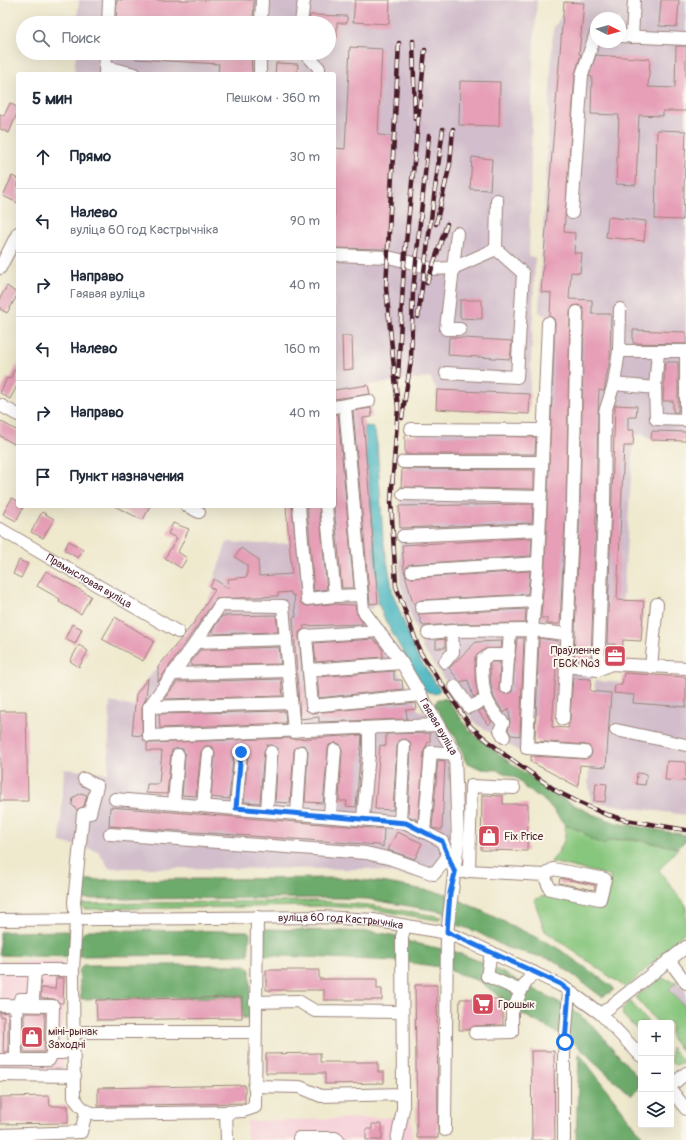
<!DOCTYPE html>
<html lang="ru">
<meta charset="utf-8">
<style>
body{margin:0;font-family:Pangolin,sans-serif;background:#f6f6f7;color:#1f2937}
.controls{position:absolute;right:12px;bottom:12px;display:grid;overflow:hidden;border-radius:4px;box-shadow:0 4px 16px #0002}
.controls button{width:36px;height:36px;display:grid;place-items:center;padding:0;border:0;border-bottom:1px solid #e0e1e3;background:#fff;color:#1f2937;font:20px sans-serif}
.compass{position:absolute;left:590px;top:12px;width:36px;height:36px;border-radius:50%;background:#fff;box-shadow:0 4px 16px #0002;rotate:95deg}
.stop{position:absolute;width:12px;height:12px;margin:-9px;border:3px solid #1a73e8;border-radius:50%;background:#fff}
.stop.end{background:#1a73e8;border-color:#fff;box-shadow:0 1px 4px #0008}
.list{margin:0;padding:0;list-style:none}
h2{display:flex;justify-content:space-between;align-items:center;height:52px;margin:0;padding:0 16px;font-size:17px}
h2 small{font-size:13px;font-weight:400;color:#747a83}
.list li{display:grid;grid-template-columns:26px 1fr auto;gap:12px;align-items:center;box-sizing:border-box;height:64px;padding:0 16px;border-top:1px solid #e0e1e3}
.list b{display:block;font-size:15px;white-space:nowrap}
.list p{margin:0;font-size:13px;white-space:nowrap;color:#747a83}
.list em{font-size:13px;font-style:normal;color:#747a83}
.icon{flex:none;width:22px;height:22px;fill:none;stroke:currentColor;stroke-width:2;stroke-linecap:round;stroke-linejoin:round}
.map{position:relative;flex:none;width:686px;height:1140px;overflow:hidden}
.search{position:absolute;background:#fff;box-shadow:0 4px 16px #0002;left:16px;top:16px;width:320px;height:44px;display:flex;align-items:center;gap:10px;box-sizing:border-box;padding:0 14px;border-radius:22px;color:#747a83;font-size:15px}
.panel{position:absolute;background:#fff;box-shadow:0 4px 16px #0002;left:16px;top:72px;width:320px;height:436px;border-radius:4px}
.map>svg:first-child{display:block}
.built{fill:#f6cfd9}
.industrial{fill:#d1bdcb;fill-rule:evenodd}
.green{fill:#87c67d;stroke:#687254}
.forest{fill:#6dab6c;stroke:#5c654c}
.water{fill:#46b5c0;stroke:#486a76}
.building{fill:#e69fb7}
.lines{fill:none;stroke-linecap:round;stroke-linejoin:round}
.minor-casing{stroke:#9c847c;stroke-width:14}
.minor{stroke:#fff;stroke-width:12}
.rail-casing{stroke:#4a1f2b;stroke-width:4.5}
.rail{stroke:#fbf7ec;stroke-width:3;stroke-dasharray:9;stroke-linecap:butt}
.route{stroke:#1a73e8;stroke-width:5}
.labels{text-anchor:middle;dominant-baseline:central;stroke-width:4;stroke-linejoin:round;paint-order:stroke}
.street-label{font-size:11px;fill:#4a1f2b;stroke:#fbf7ec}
.poi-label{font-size:11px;fill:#4a1f2b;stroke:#fbf7ec;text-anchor:start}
</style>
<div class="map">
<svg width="686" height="1140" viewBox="0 0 686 1140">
<rect width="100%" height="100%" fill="#fbf7ec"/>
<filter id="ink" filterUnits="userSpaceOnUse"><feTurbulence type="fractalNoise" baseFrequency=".025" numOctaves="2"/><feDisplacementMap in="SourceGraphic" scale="8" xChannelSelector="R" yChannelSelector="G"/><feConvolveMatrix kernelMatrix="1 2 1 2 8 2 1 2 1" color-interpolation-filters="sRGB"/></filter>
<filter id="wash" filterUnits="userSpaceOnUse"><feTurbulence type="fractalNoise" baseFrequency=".012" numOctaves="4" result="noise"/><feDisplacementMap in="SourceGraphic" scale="16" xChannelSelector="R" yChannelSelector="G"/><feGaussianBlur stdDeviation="0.9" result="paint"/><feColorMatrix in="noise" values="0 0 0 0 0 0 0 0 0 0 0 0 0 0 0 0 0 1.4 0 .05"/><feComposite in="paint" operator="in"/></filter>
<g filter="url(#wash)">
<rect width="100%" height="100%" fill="#efe9ce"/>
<g class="built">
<polygon points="0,961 63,961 63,1070 0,1071"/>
<polygon points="411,1117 412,1140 247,1140 247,1121"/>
</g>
<g class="industrial">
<polygon points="79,0 537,0 533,62 529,257 535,257 529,414 436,409 437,390 430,377 369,385 372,417 363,418 378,603 362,615 416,700 417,709 443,722 452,785 451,846 443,875 423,879 370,869 109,868 98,851 60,842 64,769 108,773 110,702 135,707 136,694 140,688 193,624 214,590 210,587 214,579 227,542 257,544 289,543 286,506 334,506 334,74 74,74 76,53 329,53 329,23 77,23"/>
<path d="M572 0H686V441L651 440 642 433 634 437 620 640 591 679 523 723 527 756 476 724 423 649 400 583V492L417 429 546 435V345L591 317 550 319 539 312 553 29ZM596 18H620V42H596Z"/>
<polygon points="595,681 686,687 686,815 592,802 588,782"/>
<polygon points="677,982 686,992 686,1008 669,989"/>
</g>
<g class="green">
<path d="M565 825 582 831 592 840H637L678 848 659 870 686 905V931L626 988 545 931 534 900 543 896 604 908 611 876 551 862C560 850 567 841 565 825Z"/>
<polygon points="315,901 368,905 443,917 437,920 370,909 321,906 84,909 77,904"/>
<polygon points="661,978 677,982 669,989 686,1008 686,1055 671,1038 671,1023 658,1023 635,997"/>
<polygon points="630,1001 649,1023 641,1023 641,1033 623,1016 622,1009"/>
<polygon points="671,1047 684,1062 676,1065 671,1063"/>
</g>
<g class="forest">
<path d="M438 699H447L469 730 505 759 563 799 592 814 617 823 686 835V840L678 848C653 844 625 833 602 844L592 840 582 831 565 825 551 807 540 797 526 789 518 779 497 770 481 769 466 762 456 738 434 705Z"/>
<polygon points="343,878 387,883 447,894 556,947 613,987 614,990 602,997 553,960 507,948 477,932 452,923 444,912 367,899 338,898 78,899 79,880"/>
<polygon points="267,929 374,932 398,936 410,942 456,952 484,963 572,1009 593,1026 641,1081 641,1084 631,1096 571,1040 524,1015 479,981 440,967 397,961 259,955 261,930"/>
<path d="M89 930 248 931 250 934 248 955 79 956C79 948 78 932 89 930Z"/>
<polygon points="68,931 71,936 71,957 0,955 0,932"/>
<polygon points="83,965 246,965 250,970 251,1018 242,1018 242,997 81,999 79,971"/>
<polygon points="579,1053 642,1136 632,1140 576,1140"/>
</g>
<polygon class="water" points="364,426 374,427 377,444 383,538 393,594 416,654 440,690 436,694 425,691 386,622 378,603"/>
<g id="blocks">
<g class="building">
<polygon points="117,0 254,0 253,23 116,23"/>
<polygon points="355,0 390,0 389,24 353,22"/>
<polygon points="661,0 679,0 677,27 659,26"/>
<polygon points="564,2 584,3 579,54 581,54 575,74 564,232 575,233 574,253 582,253 580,273 571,272 569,299 592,300 592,314 611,314 610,358 604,391 599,390 598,412 596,515 591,661 574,659 580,503 584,312 583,308 578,305 573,306 570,312 566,503 560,624 547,624 547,618 541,618 545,563 555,323 554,319 550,316 551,293 541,292"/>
<polygon points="310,15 347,16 347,23 337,23 337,37 329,36 329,23 309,23"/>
<polygon points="676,46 686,46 686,111 663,111 663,116 639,115 636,185 616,184 619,115 591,114 592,77 589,76 596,55 650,59 648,87 675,88"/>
<polygon points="350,47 382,49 378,135 392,136 386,249 334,248 335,148 345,149"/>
<polygon points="136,53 251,53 252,74 218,74 219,64 136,59"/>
<polygon points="276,63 298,64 297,74 275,74"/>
<polygon points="460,81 500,82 499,126 459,125"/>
<polygon points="10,103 18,108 18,111 9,133 0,129 0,114 4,116"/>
<polygon points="657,130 686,131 683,220 655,219"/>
<polygon points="472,157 492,159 490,190 470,189"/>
<polygon points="12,176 18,179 18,203 3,196"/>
<polygon points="608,217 646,221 644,241 606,237"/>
<polygon points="7,286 18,294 7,313 0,309 0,298"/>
<polygon points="460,300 482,300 482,319 460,318"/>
<polygon points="633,330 686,332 686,344 633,343"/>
<polygon points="342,336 352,336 353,369 343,370"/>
<polygon points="449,337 512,341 510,359 448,355"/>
<polygon points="665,362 678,362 678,412 673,412 673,401 663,401"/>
<polygon points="18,364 18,384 10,399 0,393 7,378 10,379"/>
<polygon points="368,385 370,394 334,399 334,390"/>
<polygon points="437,390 530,394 529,414 436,409"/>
<polygon points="615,405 637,406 636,417 628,417 628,430 634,430 633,446 624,446 617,600 644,601 641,641 623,640 622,657 613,657 615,644 607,644"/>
<polygon points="371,408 372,417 363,418 378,603 370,604 353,411"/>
<polygon points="334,414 338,414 354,588 342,588 334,506"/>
<polygon points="0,421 18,431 18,446 0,436"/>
<polygon points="652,431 686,432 686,441 651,440"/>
<polygon points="405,435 536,437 535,454 405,454"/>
<polygon points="402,469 534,470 534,489 401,487"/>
<polygon points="12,498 18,501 18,506 24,506 16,521 3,514"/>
<polygon points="533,504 532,523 400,528 399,506"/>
<polygon points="114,506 150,506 143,520"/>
<polygon points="286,506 292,506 301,603 307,606 331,604 355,605 357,614 362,622 363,624 303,626 304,629 299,632 299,637 306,710 313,713 416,703 417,709 406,710 407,719 319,722 319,717 300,719 293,617 296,617 294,595 291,595 291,592 278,593 278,596 216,599 158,682 158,667 193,624 215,590 210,587 214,579 229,589 228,579 247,577 247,565 235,557 241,548 258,559 259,576 292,574"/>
<polygon points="307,506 319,506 327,589 314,591"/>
<polygon points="42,512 54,519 43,538 31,532"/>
<polygon points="173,523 189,529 178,552 187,558 181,568 165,558 177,538 168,534"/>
<polygon points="532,538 531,556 412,564 408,565 405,571 406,575 412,578 530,571 528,594 421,600 414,604 412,600 404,570 402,545"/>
<polygon points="69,541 83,549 78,558 64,550"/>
<polygon points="19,560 28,564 21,578 13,574"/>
<polygon points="46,571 91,596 81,614 59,602 60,599 37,586"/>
<polygon points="526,609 525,623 452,624 423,626 418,614"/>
<polygon points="276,615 278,632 213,634 212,630 222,616"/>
<polygon points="115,617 154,641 143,661 102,639"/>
<polygon points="72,624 82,629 75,644 65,639"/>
<polygon points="517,638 524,638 520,736 511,735 508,730 510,722 509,708 504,713 494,698 491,685 490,670 490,664 491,662 500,662 499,690 505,694 512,692"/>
<polygon points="539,638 558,641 552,727 568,728 570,719 573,678 591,679 590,691 611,693 606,767 580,765 578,787 531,762 531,756 585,759 591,756 592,752 589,746 586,745 535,741"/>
<polygon points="374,639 382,649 383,657 316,662 314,643"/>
<polygon points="445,639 445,648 436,648 436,640"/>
<polygon points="502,641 501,648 485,649 475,657 475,679 478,695 473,697 468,680 460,682 449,668 476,642"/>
<polygon points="79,645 88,651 79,667 70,661"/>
<polygon points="279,647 281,664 191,666 191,662 200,650"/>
<polygon points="394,671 394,680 402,680 403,689 319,698 317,677"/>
<polygon points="624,673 686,677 686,707 633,703 634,695 614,693 615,685 622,685"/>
<polygon points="148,678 146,698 142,707 142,736 132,735 136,694"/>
<polygon points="281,679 283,696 164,699 177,682"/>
<polygon points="483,709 492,722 488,725 478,711"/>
<polygon points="0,711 26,711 28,801 0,801"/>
<polygon points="285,711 286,723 160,728 159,714"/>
<polygon points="430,733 430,742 428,742 424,751 418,820 408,816 411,746 410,742 405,739 400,740 397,746 393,810 375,809 380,745 386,746 386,734"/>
<polygon points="362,735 356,807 346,806 347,801 339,801 342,750 340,744 335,743 329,745 328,749 323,803 305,802 308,752 305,746 301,745 295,748 294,751 290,803 275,802 278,752 278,748 272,745 267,745 264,751 260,803 244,802 248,753 248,749 242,745 238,745 234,751 229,799 211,797 215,753 213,747 208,746 205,746 201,752 196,796 182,795 185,755 183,749 178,748 172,750 171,754 167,794 146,793 147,784 159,784 162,751 147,751 147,743 289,738 294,739"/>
<polygon points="438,760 445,761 442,830 432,828"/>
<polygon points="667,761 686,762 686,781 665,780"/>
<polygon points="637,773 647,774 645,785 636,784"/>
<polygon points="596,783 607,784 605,802 594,801"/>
<polygon points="81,793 87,795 84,806 77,810 72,805 73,798"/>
<polygon points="482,795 503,796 503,804 528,804 527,851 481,850"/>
<polygon points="110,807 384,829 383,847 378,845 109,826"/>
<polygon points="397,832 422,843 415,859 388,850"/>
<polygon points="560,878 595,885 594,890 559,883"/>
<polygon points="266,970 319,970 319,979 377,979 377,989 382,989 382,1000 324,1000 324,990 266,990"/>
<polygon points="56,978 64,978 63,1003 60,1003 54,999 41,998 41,988 55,989"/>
<polygon points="415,985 437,985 438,1138 417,1138"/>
<polygon points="242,997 242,1018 97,1020 96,1000"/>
<polygon points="460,999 503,999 503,1025 475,1026 468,1030 459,1030"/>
<polygon points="0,1012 8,1013 8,1052 3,1052 4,1017 0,1016"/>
<polygon points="24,1013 45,1013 44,1052 24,1052"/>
<polygon points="531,1051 554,1051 555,1140 532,1140"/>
<polygon points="320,1053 320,1062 378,1062 378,1072 384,1072 384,1083 325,1084 325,1073 266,1073 266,1054"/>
<polygon points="245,1085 245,1102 243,1103 98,1106 98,1088"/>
<polygon points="49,1096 50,1106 68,1106 68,1123 0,1124 0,1097"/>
<polygon points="372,1124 382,1124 382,1140 366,1140 366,1129 372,1129"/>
</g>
</g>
</g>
<g filter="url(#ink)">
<use href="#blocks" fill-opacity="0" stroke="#9c847c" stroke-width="1"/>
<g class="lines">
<g class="minor-casing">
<g id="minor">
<polyline points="108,23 109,0"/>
<polyline points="261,23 262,0"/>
<polyline points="301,23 304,0"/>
<polyline points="620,36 686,39"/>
<polyline points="632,37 634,0"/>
<polyline points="305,53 319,68 319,74"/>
<polyline points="105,67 135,74"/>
<polyline points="105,74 106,53"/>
<polyline points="260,74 260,53"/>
<polyline points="572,213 582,75 596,33"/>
<polyline points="457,233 446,329 460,329"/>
<polyline points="496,249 497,200"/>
<polyline points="334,255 388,257 417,264 431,269 453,268 496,249 523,273 517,377 446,373"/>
<polyline points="0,268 18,233"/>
<polyline points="620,309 619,351 614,384 605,412 604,515 598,670 611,664 686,668"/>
<polyline points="577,312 573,503 566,666 598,670"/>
<polyline points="548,323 538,563 532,630 527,748 585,752"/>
<polyline points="619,351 686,351"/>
<polyline points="686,351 686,420"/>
<polyline points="614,384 655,388 656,419 686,420"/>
<polyline points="655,388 658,352"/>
<polyline points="0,405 18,415"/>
<path id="s1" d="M345 406 363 610 402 663 455 754 458 842 447 933 445 1130"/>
<polyline points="334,407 369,401"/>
<polyline points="411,429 542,430"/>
<polyline points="403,462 542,462"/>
<polyline points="403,494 540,497"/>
<polyline points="187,506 199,512"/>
<polyline points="299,506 307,599 335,596"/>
<polyline points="326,506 335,596 362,595"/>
<path id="s2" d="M0 529 178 632"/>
<polyline points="403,536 539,530"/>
<polyline points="412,571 538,563"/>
<polyline points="421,607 536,601"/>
<polyline points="379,631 306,636 312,706 421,695"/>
<polyline points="428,633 452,631 532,630 566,634"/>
<polyline points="196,642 286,639"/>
<polyline points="445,662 453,652 452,631"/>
<polyline points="651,667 657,604"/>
<polyline points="309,670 402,663"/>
<polyline points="172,674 288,671"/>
<polyline points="455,687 469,707 486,700"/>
<polyline points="506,687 510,631"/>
<polyline points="149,707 291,703"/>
<polyline points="563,719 566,666"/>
<polyline points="616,730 686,745"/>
<polyline points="294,732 283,606 220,605 196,642 149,707 149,736 437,725"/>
<path d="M504 737 500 730 503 723C483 702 482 688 482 660L489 655H509"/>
<path d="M84 779 97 786 90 813 83 814 74 902 76 920 73 970 74 1097C80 1107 84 1111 96 1114L226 1112"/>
<polyline points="514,788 471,786 469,871 544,875 550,889 600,899 605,879 553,869 544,875"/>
<polyline points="115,799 406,823 442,841 455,873 469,871"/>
<polyline points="174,803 178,755"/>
<polyline points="203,806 208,753"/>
<polyline points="236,808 241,752"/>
<polyline points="267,811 271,752"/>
<polyline points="297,813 301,752"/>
<polyline points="330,815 335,750"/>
<polyline points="363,818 369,754 369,728"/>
<polyline points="400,822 404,746"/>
<polyline points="424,832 431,752 455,754"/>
<polyline points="110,834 366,853 392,859 434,874 448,856"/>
<path id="s3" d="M0 920 323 917 373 920 447 933 469 942 562 986 601 1014 641 1056"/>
<polyline points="491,952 487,976 521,991"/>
<polyline points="669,960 686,983"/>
<polyline points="0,970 73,970"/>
<polyline points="20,999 33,999 35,970"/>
<polyline points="255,1002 298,1001 315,1011 402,1012"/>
<polyline points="0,1005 53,1006 52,1053 63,1053 72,1047"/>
<polyline points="601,1014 686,947"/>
<polyline points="74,1032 255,1032"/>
<polyline points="475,1033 512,1032 512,1012 522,989 533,972"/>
<polyline points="0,1060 49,1060 52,1053"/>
<polyline points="16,1060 16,1005"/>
<polyline points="0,1075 75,1076"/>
<polyline points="254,1086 300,1087 321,1096 403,1094 402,937 405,926"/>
<polyline points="671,1086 686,1073"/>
<polyline points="671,1090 686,1109"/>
<polyline points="0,1135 81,1132 86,1112"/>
<polyline points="227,1140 226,1112 243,1111 255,1107 257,917"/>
<polyline points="299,1140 299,1138 335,1138 338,1140"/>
<polyline points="397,1140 403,1109 403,1094"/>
<polyline points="564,1140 564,1056 569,991"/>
</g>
</g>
<use href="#minor" class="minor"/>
<g class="rail-casing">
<g id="rail">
<polyline points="413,41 415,119"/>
<polyline points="399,43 386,288 398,408 391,501 396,586 420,652 471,727 505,755 558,792 580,803 605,814 626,820 686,830"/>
<polyline points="436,224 450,164 453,129"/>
<polyline points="427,283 447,224"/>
<polyline points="418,317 443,129"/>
<polyline points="398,377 404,264 425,50"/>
<polyline points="402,418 411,360 413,291 429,135"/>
</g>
</g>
<use href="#rail" class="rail"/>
</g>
</g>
<g class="lines" filter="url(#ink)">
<polyline class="route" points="241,752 236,808 406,823 442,841 455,873 450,893 447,932 530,970 560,984 569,991 565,1042"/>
</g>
<defs>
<g id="office-square" transform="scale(1.15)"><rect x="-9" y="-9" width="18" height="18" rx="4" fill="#d1495b" stroke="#fbf7ec"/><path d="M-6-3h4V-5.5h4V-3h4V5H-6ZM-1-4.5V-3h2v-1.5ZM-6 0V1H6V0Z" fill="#fff"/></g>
<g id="shop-square" transform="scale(1.15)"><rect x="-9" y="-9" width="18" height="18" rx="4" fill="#d1495b" stroke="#fbf7ec"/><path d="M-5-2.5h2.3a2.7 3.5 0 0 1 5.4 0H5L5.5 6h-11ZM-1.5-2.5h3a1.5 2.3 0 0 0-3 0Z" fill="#fff"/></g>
<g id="supermarket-square" transform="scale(1.15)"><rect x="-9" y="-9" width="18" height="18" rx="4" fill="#d1495b" stroke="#fbf7ec"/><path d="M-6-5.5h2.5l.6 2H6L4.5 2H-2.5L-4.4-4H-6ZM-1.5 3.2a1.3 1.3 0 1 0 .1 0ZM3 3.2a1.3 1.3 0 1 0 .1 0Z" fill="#fff"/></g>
</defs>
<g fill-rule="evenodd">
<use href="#office-square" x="615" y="656"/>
<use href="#shop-square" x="489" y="836"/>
<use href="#supermarket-square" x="483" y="1004"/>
<use href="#shop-square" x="32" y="1037"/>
</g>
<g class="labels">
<g class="street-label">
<text stroke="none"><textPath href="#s2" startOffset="103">Прамысловая вуліца</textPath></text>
<text stroke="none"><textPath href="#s1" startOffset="344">Гаявая вуліца</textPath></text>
<text stroke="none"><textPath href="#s3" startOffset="341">вуліца 60 год Кастрычніка</textPath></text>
</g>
<g class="poi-label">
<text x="600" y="650" text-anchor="end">Праўленне<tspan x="600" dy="13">ГБСК №3</tspan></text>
<text x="504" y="836">Fix Price</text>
<text x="498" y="1004">Грошык</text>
<text x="48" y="1031">міні-рынак<tspan x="48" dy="13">Заходні</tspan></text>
</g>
</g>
</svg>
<div class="controls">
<button>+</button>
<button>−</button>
<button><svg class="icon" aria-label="layers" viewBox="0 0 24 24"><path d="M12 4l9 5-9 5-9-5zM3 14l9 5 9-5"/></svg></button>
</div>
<svg class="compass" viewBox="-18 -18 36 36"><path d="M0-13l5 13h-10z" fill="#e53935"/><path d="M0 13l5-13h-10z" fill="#747a83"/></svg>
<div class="stop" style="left:565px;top:1042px"></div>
<div class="stop end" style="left:241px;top:752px"></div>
<div class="search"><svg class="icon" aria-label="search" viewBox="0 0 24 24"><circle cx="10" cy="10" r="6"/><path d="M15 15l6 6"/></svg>Поиск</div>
<section class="panel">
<h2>5 мин<small>Пешком · 360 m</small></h2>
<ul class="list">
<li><svg class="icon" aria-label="ahead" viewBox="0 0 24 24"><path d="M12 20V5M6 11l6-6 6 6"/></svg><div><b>Прямо</b></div><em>30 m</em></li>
<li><svg class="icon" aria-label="left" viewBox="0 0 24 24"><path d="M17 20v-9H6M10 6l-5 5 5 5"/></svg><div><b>Налево</b><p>вуліца 60 год Кастрычніка</p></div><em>90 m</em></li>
<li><svg class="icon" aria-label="right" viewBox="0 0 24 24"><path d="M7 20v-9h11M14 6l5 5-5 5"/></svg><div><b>Направо</b><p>Гаявая вуліца</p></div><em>40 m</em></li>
<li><svg class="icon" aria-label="left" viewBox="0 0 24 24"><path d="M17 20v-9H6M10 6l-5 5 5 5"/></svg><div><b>Налево</b></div><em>160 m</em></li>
<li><svg class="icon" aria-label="right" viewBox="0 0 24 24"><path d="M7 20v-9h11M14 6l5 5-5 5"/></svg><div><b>Направо</b></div><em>40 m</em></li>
<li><svg class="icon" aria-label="arrive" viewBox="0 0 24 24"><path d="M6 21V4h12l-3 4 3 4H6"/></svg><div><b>Пункт назначения</b></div></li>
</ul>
</section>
</div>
